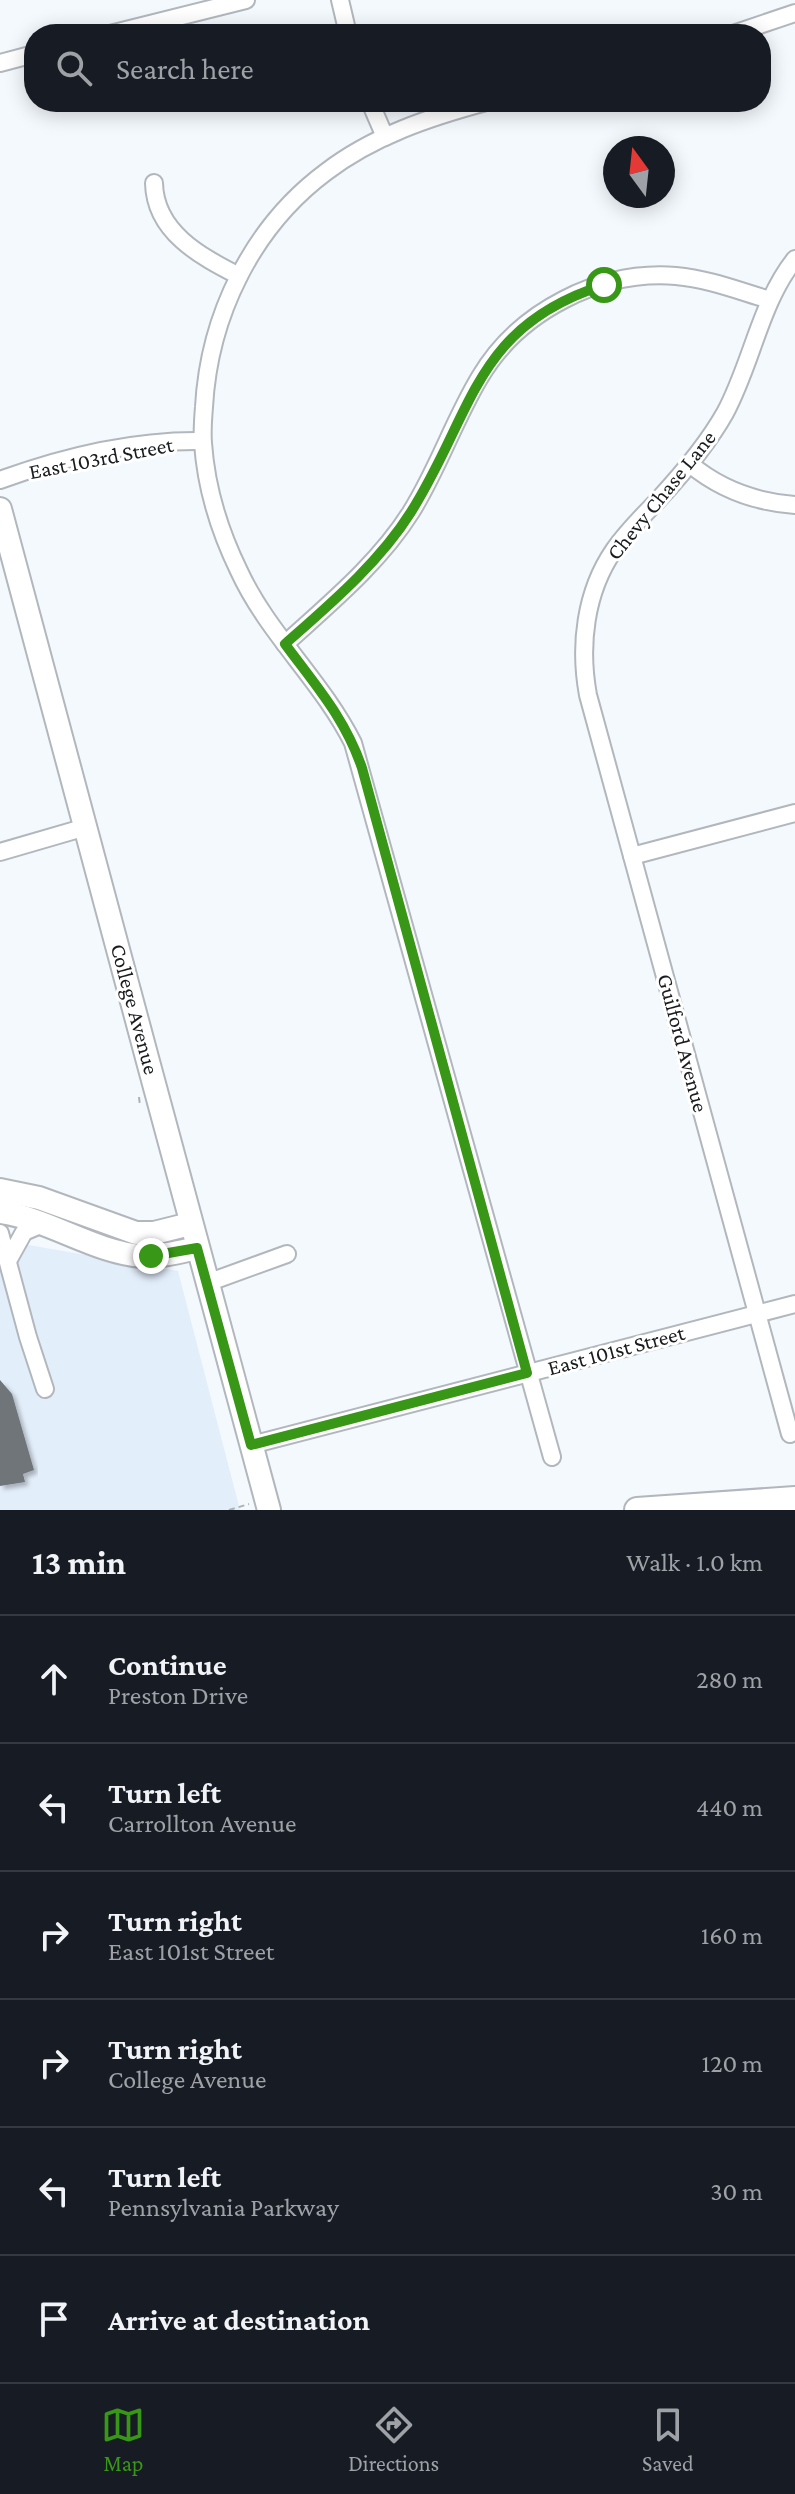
<!DOCTYPE html>
<meta charset="utf-8">
<style>
body{margin:0;font-family:"Crimson Pro",serif;background:#20242c;color:#f1f3f6}
.compass{position:absolute;left:603px;top:136px;width:72px;height:72px;border-radius:50%;background:#171b24;box-shadow:0 4px 20px #0003;rotate:345deg}
.stop{position:absolute;width:24px;height:24px;margin:-18px;border:6px solid #399717;border-radius:50%;background:#fff}
.stop.end{background:#399717;border-color:#fff;box-shadow:0 2px 8px #0008}
.list{margin:0;padding:0;list-style:none}
h2{display:flex;justify-content:space-between;align-items:center;height:104px;margin:0;padding:0 32px;font-size:34px}
h2 small{font-size:26px;font-weight:400;color:#9ea1a6}
.list li{display:grid;grid-template-columns:52px 1fr auto;gap:24px;align-items:center;box-sizing:border-box;height:128px;padding:0 32px;border-top:2px solid #363941}
.list b{display:block;font-size:30px;white-space:nowrap}
.list p{margin:0;font-size:26px;white-space:nowrap;color:#9ea1a6}
.list em{font-size:26px;font-style:normal;color:#9ea1a6}
.icon{flex:none;width:44px;height:44px;fill:none;stroke:currentColor;stroke-width:2;stroke-linecap:round;stroke-linejoin:round}
.map{position:relative;flex:none;width:795px;height:1510px;overflow:hidden}
.search{position:absolute;background:#171b24;box-shadow:0 4px 20px #0003;left:24px;right:24px;top:24px;height:88px;display:flex;align-items:center;gap:20px;box-sizing:border-box;padding:0 28px;border-radius:32px;color:#9ea1a6;font-size:30px}
.sheet{height:872px;background:#171b24}
nav{display:flex;justify-content:space-around;align-items:center;box-sizing:border-box;height:112px;border-top:2px solid #363941;background:#171b24;font-size:22px;color:#9ea1a6}
nav a{display:grid;justify-items:center;gap:4px}
nav .on{color:#399717}
.map>svg:first-child{display:block}
.built{fill:#e3eefb}
.building{fill:#6f747a;filter:url(#shadow)}
.lines{fill:none;stroke-linecap:round;stroke-linejoin:round}
.minor-casing{stroke:#b2b7be;stroke-width:20}
.major-casing{stroke:#b2b7be;stroke-width:26}
.highway-casing{stroke:#b2b7be;stroke-width:28}
.path{stroke:#adb1b6;stroke-width:2;stroke-dasharray:6 4;stroke-linecap:butt}
.minor{stroke:#fff;stroke-width:16}
.major{stroke:#fff;stroke-width:22}
.highway{stroke:#fff;stroke-width:24}
.route{stroke:#399717;stroke-width:10}
.labels{text-anchor:middle;dominant-baseline:central;stroke-width:6;stroke-linejoin:round;paint-order:stroke}
.street-label{font-size:22px;fill:#191b1e;stroke:#fff}
</style>
<div class="map">
<svg width="795" height="1510" viewBox="0 0 795 1510">
<defs>
<filter id="shadow"><feDropShadow dx="3.5" dy="3.5" stdDeviation="2" flood-color="#0004"/></filter>
</defs>
<rect width="100%" height="100%" fill="#f4f9fe"/>
<polygon class="built" points="0,1240 178,1271 240,1510 0,1510"/>
<polygon class="building" points="0,1380 12,1394 34,1470 23,1474 25,1482 0,1486"/>
<g class="lines">
<g class="minor-casing">
<g id="minor">
<polyline points="340,0 348,34"/>
<polyline points="110,34 246,0"/>
<polyline points="733,34 795,13"/>
<polyline points="0,63 34,54"/>
<polyline points="370,102 385,137"/>
<path d="M486 102C430 117 373 136 326 172 252 227 209 316 204 407 203 419 202 431 203 443 206 487 220 532 239 571 268 634 322 681 353 743L552 1457"/>
<path d="M154 183C155 232 200 256 239 276"/>
<path d="M690 464C721 490 755 502 795 505"/>
<path d="M0 480C63 457 135 440 202 441"/>
<path d="M285 644C329 604 379 563 411 512 438 469 454 420 480 377 519 311 600 270 676 276 709 279 739 291 770 300"/>
<polyline points="0,852 86,827"/>
<polyline points="632,856 795,813"/>
<polyline points="0,1233 28,1337 45,1389"/>
<polyline points="9,1259 24,1232 45,1223"/>
<polyline points="207,1283 287,1254"/>
<path d="M790 1434 588 695C579 646 585 592 614 550 627 531 643 516 658 500 683 473 707 445 725 413 752 363 760 303 795 259"/>
<polyline points="251,1445 795,1304"/>
</g>
</g>
<g class="major-casing">
<g id="major">
<path d="M0 509C90 842 178 1177 269 1510"/>
<polyline points="0,1190 39,1198 136,1233 154,1233 190,1224"/>
<path d="M0 1212C49 1219 93 1252 142 1256 160 1257 179 1252 197 1248"/>
</g>
</g>
<g class="highway-casing">
<polyline id="highway" points="637,1510 795,1499"/>
</g>
<g class="path">
<polyline points="139,1097 140,1106"/>
<polyline points="229,1510 249,1504"/>
</g>
<use href="#minor" class="minor"/>
<use href="#major" class="major"/>
<use href="#highway" class="highway"/>
</g>
<g class="lines">
<path class="route" d="M151 1256 197 1248 251 1445 527 1373 362 768C345 718 316 686 285 644 329 605 379 563 411 512 474 412 474 326 604 285"/>
</g>
<g class="labels">
<g class="street-label">
<text transform="translate(101 458) rotate(-11)">East 103rd Street</text>
<text transform="translate(661 495) rotate(-51)">Chevy Chase Lane</text>
<text transform="translate(135 1009) rotate(75)">College Avenue</text>
<text transform="translate(683 1043) rotate(75)">Guilford Avenue</text>
<text transform="translate(616 1350) rotate(-15)">East 101st Street</text>
</g>
</g>
</svg>
<svg class="compass" viewBox="-18 -18 36 36"><path d="M0-13l5 13h-10z" fill="#e53935"/><path d="M0 13l5-13h-10z" fill="#9ea1a6"/></svg>
<div class="stop" style="left:604px;top:285px"></div>
<div class="stop end" style="left:151px;top:1256px"></div>
<div class="search"><svg class="icon" aria-label="search" viewBox="0 0 24 24"><circle cx="10" cy="10" r="6"/><path d="M15 15l6 6"/></svg>Search here</div>
</div>
<section class="sheet">
<h2>13 min<small>Walk · 1.0 km</small></h2>
<ul class="list">
<li><svg class="icon" aria-label="ahead" viewBox="0 0 24 24"><path d="M12 20V5M6 11l6-6 6 6"/></svg><div><b>Continue</b><p>Preston Drive</p></div><em>280 m</em></li>
<li><svg class="icon" aria-label="left" viewBox="0 0 24 24"><path d="M17 20v-9H6M10 6l-5 5 5 5"/></svg><div><b>Turn left</b><p>Carrollton Avenue</p></div><em>440 m</em></li>
<li><svg class="icon" aria-label="right" viewBox="0 0 24 24"><path d="M7 20v-9h11M14 6l5 5-5 5"/></svg><div><b>Turn right</b><p>East 101st Street</p></div><em>160 m</em></li>
<li><svg class="icon" aria-label="right" viewBox="0 0 24 24"><path d="M7 20v-9h11M14 6l5 5-5 5"/></svg><div><b>Turn right</b><p>College Avenue</p></div><em>120 m</em></li>
<li><svg class="icon" aria-label="left" viewBox="0 0 24 24"><path d="M17 20v-9H6M10 6l-5 5 5 5"/></svg><div><b>Turn left</b><p>Pennsylvania Parkway</p></div><em>30 m</em></li>
<li><svg class="icon" aria-label="arrive" viewBox="0 0 24 24"><path d="M6 21V4h12l-3 4 3 4H6"/></svg><div><b>Arrive at destination</b></div></li>
</ul>
</section>
<nav>
<a class="on"><svg class="icon" aria-label="map" viewBox="0 0 24 24"><path d="M3 6l6-2 6 2 6-2v14l-6 2-6-2-6 2zM9 4v14M15 6v14"/></svg>Map</a>
<a><svg class="icon" aria-label="directions" viewBox="0 0 24 24"><path d="M12 3l9 9-9 9-9-9zM9 14v-3h6M13 9l2 2-2 2"/></svg>Directions</a>
<a><svg class="icon" aria-label="saved" viewBox="0 0 24 24"><path d="M7 4h10v16l-5-4-5 4z"/></svg>Saved</a>
</nav>
